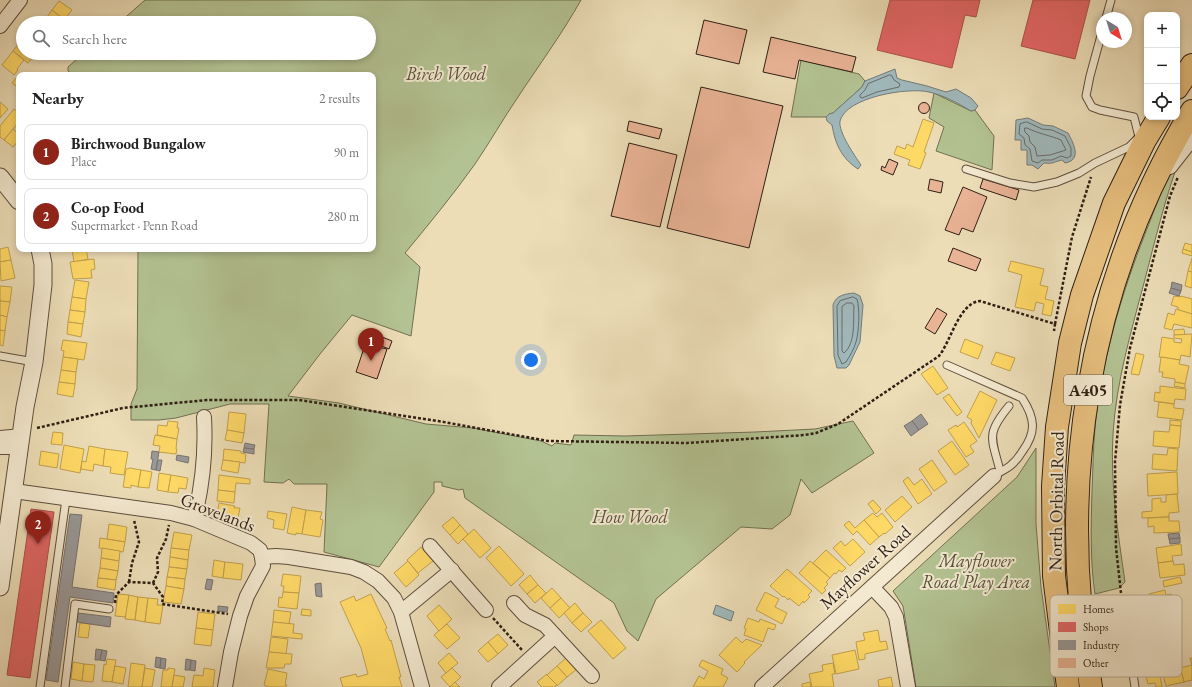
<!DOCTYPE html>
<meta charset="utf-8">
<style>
body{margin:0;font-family:"EB Garamond",serif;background:#f6f6f6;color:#222}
.controls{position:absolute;right:12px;top:12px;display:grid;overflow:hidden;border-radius:8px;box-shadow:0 2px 6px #0003}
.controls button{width:36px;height:36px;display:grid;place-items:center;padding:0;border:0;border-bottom:1px solid #e0e0e0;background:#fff;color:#222;font:20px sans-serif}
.compass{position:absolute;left:1096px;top:12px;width:36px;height:36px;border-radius:50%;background:#fff;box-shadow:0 2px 6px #0003;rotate:142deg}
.you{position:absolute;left:531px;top:360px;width:14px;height:14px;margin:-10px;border:3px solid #fff;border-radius:50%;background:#1a73e8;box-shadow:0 0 0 6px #1a73e833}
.badge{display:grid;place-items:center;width:26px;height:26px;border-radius:50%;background:#8f2418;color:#fff;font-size:13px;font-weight:700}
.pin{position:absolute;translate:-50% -33px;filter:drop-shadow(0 1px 2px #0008)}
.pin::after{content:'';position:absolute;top:21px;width:14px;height:12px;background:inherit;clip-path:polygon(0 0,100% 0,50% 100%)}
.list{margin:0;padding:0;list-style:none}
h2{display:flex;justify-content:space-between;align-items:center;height:52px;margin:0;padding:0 16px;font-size:17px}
h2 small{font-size:13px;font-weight:400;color:#767676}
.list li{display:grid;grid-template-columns:26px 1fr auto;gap:12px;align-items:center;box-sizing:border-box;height:56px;margin:0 8px 8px;padding:0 8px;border:1px solid #e0e0e0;border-radius:8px}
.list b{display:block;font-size:15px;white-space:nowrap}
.list p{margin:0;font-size:13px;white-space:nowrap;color:#767676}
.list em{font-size:13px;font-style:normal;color:#767676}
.icon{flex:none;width:22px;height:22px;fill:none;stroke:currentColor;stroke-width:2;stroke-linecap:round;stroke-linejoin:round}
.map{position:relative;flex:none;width:1192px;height:687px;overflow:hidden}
.search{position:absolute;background:#fff;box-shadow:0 2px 6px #0003;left:16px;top:16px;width:360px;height:44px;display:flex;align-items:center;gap:10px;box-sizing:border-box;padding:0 14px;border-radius:22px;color:#767676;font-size:15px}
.panel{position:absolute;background:#fff;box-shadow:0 2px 6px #0003;left:16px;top:72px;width:360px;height:180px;border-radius:8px}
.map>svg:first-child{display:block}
.green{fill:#b3c292;stroke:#717053}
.water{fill:#a0b8bb;stroke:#737b78}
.homes{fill:#ffd966;stroke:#c1a14d}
.shops{fill:#e06666;stroke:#ab514d}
.industry{fill:#999;stroke:#797471}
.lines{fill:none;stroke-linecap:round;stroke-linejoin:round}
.shore{stroke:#686c68;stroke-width:1}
.building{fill:#e9b395;stroke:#2f1f14}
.service-casing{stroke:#5e4e3d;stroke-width:9}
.minor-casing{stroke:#5e4e3d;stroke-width:16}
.tertiary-casing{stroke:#5e4e3d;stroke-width:19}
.trunk-casing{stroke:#2f1f14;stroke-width:24}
.path{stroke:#2f1f14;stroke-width:2.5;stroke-dasharray:3 2;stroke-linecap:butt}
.service{stroke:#f3e9d0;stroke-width:7}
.minor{stroke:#f3e9d0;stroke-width:14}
.tertiary{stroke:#f3e9d0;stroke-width:17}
.trunk{stroke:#e6be7c;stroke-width:22}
.labels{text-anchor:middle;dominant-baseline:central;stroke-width:4;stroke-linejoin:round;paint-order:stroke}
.shield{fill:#f3e9d0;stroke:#6a5c4c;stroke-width:1}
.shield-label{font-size:17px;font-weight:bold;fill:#2f1f14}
.park-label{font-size:18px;font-style:italic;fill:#57503a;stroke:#f3e9d0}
.street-label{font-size:18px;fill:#2f1f14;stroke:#f3e9d0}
.key{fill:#f3e9d0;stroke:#b8ac98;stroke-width:1}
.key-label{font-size:11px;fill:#2f1f14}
</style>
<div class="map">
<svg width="1192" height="687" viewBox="0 0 1192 687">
<rect width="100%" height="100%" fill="#ecddb7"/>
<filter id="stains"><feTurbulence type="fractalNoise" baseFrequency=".005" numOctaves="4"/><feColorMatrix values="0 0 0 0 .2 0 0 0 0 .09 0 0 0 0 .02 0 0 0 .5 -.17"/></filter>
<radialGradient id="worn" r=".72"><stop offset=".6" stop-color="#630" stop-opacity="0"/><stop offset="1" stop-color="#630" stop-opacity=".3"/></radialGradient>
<g class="green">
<path d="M145 0H581C562 34 539 65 518 97 503 119 490 142 475 164 453 195 429 224 405 253L420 267 411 336 352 315 320 354 288 396 339 403 426 424 473 428 541 441 552 446 555 443 571 445 574 435 625 436 755 432 815 429 853 421 874 453 812 493 801 479 790 515 772 529 741 527 656 599 638 641 627 631 614 603 465 498 463 489 459 490 442 486V482H434V492L379 567 324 552 327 484H294L289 479 283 483 264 482 269 404H230L176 418 159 420H131V404L137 389 138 249H373V75H73L68 71V67L84 53H369V23H119Z"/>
<polygon points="801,60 859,74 865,81 862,87 833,113 829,114 826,117 791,117"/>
<polygon points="934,93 971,111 975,110 994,136 992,170 936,151 944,127 929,118"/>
<path d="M1180 158C1165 198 1155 241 1144 283 1131 332 1116 383 1113 434 1110 484 1118 533 1125 582L1119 588 1095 594C1090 561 1091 525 1092 491 1093 470 1093 449 1095 428 1101 363 1121 295 1145 234 1155 209 1164 180 1180 158Z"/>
<polygon points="1036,448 1036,524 1041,587 1055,687 916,687 903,606 893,591 1017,477"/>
</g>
<g class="water">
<path d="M895 69 897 78 902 80 927 86 946 92 956 89 971 98 978 106 975 110 971 111C958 103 943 95 929 92 908 87 846 97 840 121 838 132 855 156 861 165L858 169C841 158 835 143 832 125L827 121 826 117 829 114 833 113 862 87 865 81Z"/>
<path d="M1028 118 1043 125 1053 126 1068 133C1074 144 1082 160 1065 163L1062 160C1053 162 1054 164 1044 163L1038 169 1032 165H1027V150H1021V140H1015L1016 120Z"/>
<path d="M854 293 860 296 863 305 860 342 849 365 846 368H837L834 356 833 305C836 295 845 294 854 293Z"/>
<polygon points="716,605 734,612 731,621 713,614"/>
</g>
<g class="homes">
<polygon points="59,1 72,10 64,20 52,10"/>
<polygon points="52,10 64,20 68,23 49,23 45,20"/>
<polygon points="20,42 23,44 23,53 35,54 28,63 13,51"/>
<polygon points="13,51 24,60 17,69 18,70 14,75 2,65"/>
<polygon points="17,77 19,79 19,88 12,83"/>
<polygon points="0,102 8,109 0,118"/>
<polygon points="14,109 19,113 19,122 4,140 0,137 0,126"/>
<polygon points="923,119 934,123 924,152 926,153 920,169 908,165 910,160 894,154 897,146 905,149 907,144 913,147"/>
<polygon points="13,129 19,134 19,140 13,147 4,140"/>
<polygon points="1185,243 1192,245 1192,252 1183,249"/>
<polygon points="8,247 11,260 0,262 0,249"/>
<polygon points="72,249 86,249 88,259 74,262"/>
<polygon points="1183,249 1192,252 1192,256 1182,253"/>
<polygon points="1192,258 1192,272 1188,271"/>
<polygon points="94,259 95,269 91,270 92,278 73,279 70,262"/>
<polygon points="11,260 15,278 1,281 0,262"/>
<polygon points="1011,261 1044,269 1040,285 1048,287 1045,299 1054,301 1051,316 1042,314 1044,304 1036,302 1034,311 1015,307 1022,275 1008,271"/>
<polygon points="1188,271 1192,272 1192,288 1185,286"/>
<polygon points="75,280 89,282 86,299 72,297"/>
<polygon points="0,286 12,287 10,302 0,301"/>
<polygon points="1174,296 1181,297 1181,296 1192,299 1192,314 1178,310 1178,307 1171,305"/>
<polygon points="72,297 86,299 85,312 70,310"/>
<polygon points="0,301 10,302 7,317 0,315"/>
<polygon points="1176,309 1192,314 1192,328 1174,324 1172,330 1164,328 1168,313 1174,315"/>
<polygon points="70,310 85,312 83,324 68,322"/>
<polygon points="0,315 7,317 5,331 0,330"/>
<polygon points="68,322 83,324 81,337 67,334"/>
<polygon points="1184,329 1185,335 1174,335 1174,330"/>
<polygon points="0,330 5,331 3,346 0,345"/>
<polygon points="1192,334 1190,357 1181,355 1180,360 1159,357 1162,337 1174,339 1174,342 1181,343 1182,339 1174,338 1174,335"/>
<polygon points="965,339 983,346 978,359 960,352"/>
<polygon points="63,340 87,343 84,360 63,357 64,351 61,350"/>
<polygon points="996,352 1015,358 1010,371 991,364"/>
<polygon points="1136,353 1144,355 1139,375 1131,374"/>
<polygon points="63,357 78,359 76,372 61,370"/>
<polygon points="1161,357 1180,360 1179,364 1189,366 1185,384 1175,382 1175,379 1162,377 1163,372 1159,372"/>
<polygon points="933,366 948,388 937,395 921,374"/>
<polygon points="61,370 76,372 75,384 59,382"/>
<polygon points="59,382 75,384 73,397 57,394"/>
<polygon points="1175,382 1185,384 1185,388 1174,386"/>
<polygon points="1160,386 1186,389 1185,400 1175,399 1174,404 1154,401 1155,392 1160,393"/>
<polygon points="980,391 997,400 979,438 971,423 972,420 967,417"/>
<polygon points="949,394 962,412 957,416 943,398"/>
<polygon points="1159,402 1174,404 1174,408 1184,409 1182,420 1157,417"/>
<polygon points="229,412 246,414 244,433 227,430"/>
<polygon points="1170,420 1181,421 1181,426 1170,425"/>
<polygon points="168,421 178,422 177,428 179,428 177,439 157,435 158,425 167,426"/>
<polygon points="964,422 977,441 970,446 974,452 966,457 948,430 956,425 957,427"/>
<polygon points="1170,425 1181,426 1179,448 1153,446 1154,431 1169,432"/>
<polygon points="227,430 244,433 242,443 225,440"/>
<polygon points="53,432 63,433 62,445 51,444"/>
<polygon points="155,435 177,439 176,449 177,449 176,454 159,452 160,446 153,445"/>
<polygon points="952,441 969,465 955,475 938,451"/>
<polygon points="64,445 84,449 80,473 60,469"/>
<polygon points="89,446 105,449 103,466 94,464 93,471 81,469 82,461 86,462"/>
<polygon points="1168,448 1178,449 1177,471 1152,469 1153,454 1167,455"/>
<polygon points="105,449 128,452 124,475 110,473 111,467 103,466"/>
<polygon points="224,449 241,451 241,453 246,454 245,463 223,460"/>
<polygon points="41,451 59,454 57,468 39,465"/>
<polygon points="223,460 240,462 238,473 221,470"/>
<polygon points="932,460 947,482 934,491 919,469"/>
<polygon points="130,468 141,470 138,487 131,485 131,488 123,487 126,469"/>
<polygon points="141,470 152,472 149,488 138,487"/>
<polygon points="1177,472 1178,494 1148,496 1147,474"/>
<polygon points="159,473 171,475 168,492 157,490"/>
<polygon points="171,475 188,478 186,489 179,488 178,493 168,492"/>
<polygon points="219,475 250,479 250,484 236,483 235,492 218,490"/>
<polygon points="908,477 914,485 922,479 932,494 918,504 903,481"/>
<polygon points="218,490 235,492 234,503 217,501"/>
<polygon points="1177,494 1179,512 1169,513 1169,517 1142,518 1142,512 1152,511 1152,499 1161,498 1161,502 1166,502 1166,495"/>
<polygon points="902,496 912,507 895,522 885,510"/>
<polygon points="873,500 881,509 876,514 868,504"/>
<polygon points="219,503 235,506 234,508 240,508 238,518 217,515"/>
<polygon points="292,507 306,510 302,534 296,533 296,535 287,533"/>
<polygon points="306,510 322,512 320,519 323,520 320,537 302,534"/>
<polygon points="268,511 287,514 284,530 273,528 274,520 267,518"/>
<polygon points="873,513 877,517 882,513 893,527 885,534 884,533 879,537 864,520"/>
<polygon points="453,517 460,525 450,535 442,526"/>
<polygon points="1169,517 1169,521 1179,521 1180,532 1154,533 1154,526 1148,527 1148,518"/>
<polygon points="864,520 879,537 870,545 857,531 853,535 844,525 849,521 855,528"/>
<polygon points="109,524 127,527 125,542 107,539"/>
<polygon points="460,525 468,534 458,544 450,535"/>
<polygon points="474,529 491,548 480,558 463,539"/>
<polygon points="174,532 192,535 189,550 171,548"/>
<polygon points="100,538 125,542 123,552 99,548"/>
<polygon points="853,539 865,552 850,566 833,548 841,541 845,546"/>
<polygon points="1181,544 1182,555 1172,556 1173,561 1158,563 1156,548"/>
<polygon points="499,546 524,574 511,586 486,558"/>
<polygon points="421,547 433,561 418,573 407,560"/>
<polygon points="102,548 120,551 119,561 101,558"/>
<polygon points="171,548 189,550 188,560 170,557"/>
<polygon points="826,550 846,568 842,572 839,570 836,574 834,573 830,578 813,563"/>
<polygon points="170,557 188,560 187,569 169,567"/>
<polygon points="101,558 119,561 118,571 100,568"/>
<polygon points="214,560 225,562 223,578 212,576"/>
<polygon points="408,561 419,575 406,587 394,573"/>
<polygon points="810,561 830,578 826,582 828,584 824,588 826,590 822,594 799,573"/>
<polygon points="1173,561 1174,565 1184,564 1185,575 1160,578 1158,563"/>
<polygon points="225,562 243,564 241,580 223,578"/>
<polygon points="169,567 187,569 185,579 167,577"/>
<polygon points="100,568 118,571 116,580 98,578"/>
<polygon points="787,569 812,591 808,595 810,597 804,603 803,601 799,606 789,598 788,600 784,596 783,597 770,586"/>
<polygon points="283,574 301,576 299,593 283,592 284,586 281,586"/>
<polygon points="530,575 538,585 527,594 519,585"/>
<polygon points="167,577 185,579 184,589 166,586"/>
<polygon points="1180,577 1182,583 1164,587 1163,581"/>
<polygon points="98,578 116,580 115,590 97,587"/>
<polygon points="538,585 546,593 535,603 527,594"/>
<polygon points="166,586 184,589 181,604 163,602"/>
<polygon points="552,588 561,598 550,608 541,598"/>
<polygon points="1165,590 1166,595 1171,594 1172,600 1144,607 1143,600 1150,599 1149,594"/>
<polygon points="283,592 299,593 297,609 278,607 279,597 282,598"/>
<polygon points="765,592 779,599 775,607 787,613 782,624 756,610"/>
<polygon points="118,594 129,595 126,617 115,616"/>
<polygon points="371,594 387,628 385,629 390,641 391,640 401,677 399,677 402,687 343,687 340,678 356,674 357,677 368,674 361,648 340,602 354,596 356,601"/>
<polygon points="129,595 138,597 135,620 125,619"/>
<polygon points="138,597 148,598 145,622 135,620"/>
<polygon points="148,598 158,599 157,605 163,605 160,624 145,622"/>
<polygon points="561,598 570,608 559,618 550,608"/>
<polygon points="575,603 583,613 572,623 564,613"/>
<polygon points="439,605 452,619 439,631 427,616"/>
<polygon points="302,609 311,610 311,616 301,615"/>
<polygon points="274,610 291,612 289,624 273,622"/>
<polygon points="198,612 215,614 213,630 196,628"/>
<polygon points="583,613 592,622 581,632 572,623"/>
<polygon points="748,618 759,622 760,619 776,625 774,630 768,628 763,642 744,635 746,629 744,628"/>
<polygon points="601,620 626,648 613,659 588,631"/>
<polygon points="273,622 294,624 293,633 302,634 302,639 271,636"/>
<polygon points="80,623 90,624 88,638 78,637"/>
<polygon points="447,624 460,638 447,649 434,635"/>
<polygon points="196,628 213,630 211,646 194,644"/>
<polygon points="878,630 880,642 886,641 888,649 865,654 865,659 859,660 856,642 865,640 863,633"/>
<polygon points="498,634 508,645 498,654 488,642"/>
<polygon points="271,637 288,639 286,654 269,652"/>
<polygon points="736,637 742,643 746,639 762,645 744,662 745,663 737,672 719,655"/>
<polygon points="488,642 498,654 488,662 478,651"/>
<polygon points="855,650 859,669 836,674 832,655"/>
<polygon points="269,652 292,654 291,664 285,664 284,668 266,668"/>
<polygon points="449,653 458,663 446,673 438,663"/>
<polygon points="567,657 577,669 567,677 557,666"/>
<polygon points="1190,658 1192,658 1192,680 1184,682 1180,668 1192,665"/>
<polygon points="107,659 116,660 112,682 102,681 104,664 106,665"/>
<polygon points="1155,659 1157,665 1158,665 1162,687 1156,687 1155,683 1148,684 1144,668 1152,666 1150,661"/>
<polygon points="702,660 723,669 721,674 728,678 723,687 693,687 699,676 704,679 708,671 699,666"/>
<polygon points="73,662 84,664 82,681 71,679"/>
<polygon points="131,663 145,665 142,687 128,687"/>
<polygon points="833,663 835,674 832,674 834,687 812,687 809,674 823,671 822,665"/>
<polygon points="1179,663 1184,682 1166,686 1161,667"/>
<polygon points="84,664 95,665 93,682 82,681"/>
<polygon points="115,666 126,668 123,684 112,682"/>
<polygon points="557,666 567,677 557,686 547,675"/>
<polygon points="145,668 155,670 152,687 142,687"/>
<polygon points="168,668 175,669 172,687 161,687 163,670 168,670"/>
<polygon points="204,668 215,670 213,687 192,687 194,675 203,676"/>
<polygon points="452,668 461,677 450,687 441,677"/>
<polygon points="268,669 287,673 285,685 287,685 286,687 268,687 264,685"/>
<polygon points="174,675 185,677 183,687 172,687"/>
<polygon points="547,675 557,685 554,687 542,687 537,682 547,674"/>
<polygon points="891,677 893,687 879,687 878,680"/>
<polygon points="455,682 460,687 449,687 450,687"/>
<polygon points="810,682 811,687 802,687 802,684"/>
</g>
<g class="shops">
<polygon points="890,0 980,0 976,17 965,15 952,68 877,50"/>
<polygon points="1033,0 1090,0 1075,59 1021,46"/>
<polygon points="31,509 54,512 30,678 7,675"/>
</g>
<g class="industry">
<polygon points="1172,282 1182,285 1181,291 1171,288"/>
<polygon points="1171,288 1181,291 1179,296 1169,293"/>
<polygon points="921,414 928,424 919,430 912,421"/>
<polygon points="912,421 919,430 911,436 904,426"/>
<polygon points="245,443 255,445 254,449 244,448"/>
<polygon points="244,448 254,449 254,454 243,452"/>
<polygon points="152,451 159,452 156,470 151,469 153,459 151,459"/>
<polygon points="177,455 189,457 188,463 176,460"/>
<polygon points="158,460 162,460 160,471 156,470"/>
<polygon points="70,514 82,515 72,587 114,593 113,603 70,597 58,682 46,680"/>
<polygon points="1179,533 1180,538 1169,539 1168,534"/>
<polygon points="1180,538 1180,543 1170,544 1169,539"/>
<polygon points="207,579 213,580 211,590 205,589"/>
<polygon points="321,583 322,597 316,596 315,584"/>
<polygon points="218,606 228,607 227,612 218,611"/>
<polygon points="78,613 111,617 110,627 77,622"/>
<polygon points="96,649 102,650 100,660 95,660"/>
<polygon points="102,650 107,651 105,661 100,660"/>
<polygon points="156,657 161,658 160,668 155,667"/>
<polygon points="161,658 166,659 165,669 160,668"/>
<polygon points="186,659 191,660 190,670 185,670"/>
<polygon points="191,660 196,661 195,671 190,670"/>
</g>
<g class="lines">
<g class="shore">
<polygon points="890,75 892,76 894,80 900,84 899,87 877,92 862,98 860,97 860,95 865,90 868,84"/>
<polygon points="1027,122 1042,129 1052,130 1065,136 1071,148 1071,156 1067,158 1061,156 1052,160 1042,160 1038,163 1032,161 1030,149 1025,145 1024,138 1019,134 1020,124"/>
<path d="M1025 128H1027C1039 134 1049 135 1061 140L1066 150 1050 155 1037 156 1035 147 1030 142 1029 136 1025 132Z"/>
<path d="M853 297 857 299C860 310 859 331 856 342 854 349 850 356 846 362L842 364 838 355 837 306 840 301Z"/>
<path d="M847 303H852L854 306C853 320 856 343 844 353L842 351V307Z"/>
</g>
</g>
<g class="building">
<polygon points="704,20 747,30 739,64 696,54"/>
<polygon points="771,37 856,57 852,72 799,60 795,79 763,72"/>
<polygon points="701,87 783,106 749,248 667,228"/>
<circle cx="924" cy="108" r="5.5"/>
<polygon points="629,121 662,129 659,139 627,131"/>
<polygon points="629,143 677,155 660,227 611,216"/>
<polygon points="889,159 898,163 893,175 881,170 882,166 885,168"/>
<polygon points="930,179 943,182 941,193 928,190"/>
<polygon points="983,179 1019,190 1016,200 980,188"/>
<polygon points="963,187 987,197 973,232 962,228 959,235 945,230"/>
<polygon points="953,248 981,259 976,271 948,261"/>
<polygon points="937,308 947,314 935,334 925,328"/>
<polygon points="368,336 376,338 373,346 387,349 377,379 356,372"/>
<polygon points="382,337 392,341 389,349 379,345"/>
</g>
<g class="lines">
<g class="service-casing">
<g id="service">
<polyline points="1106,18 1111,0"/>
<polyline points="1102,32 1090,76 1086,96 1092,107 1100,110 1134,117 1139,137 1141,139"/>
<polyline points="966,169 1010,183 1034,187 1057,182 1079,173 1095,163 1129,147 1136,140"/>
<polyline points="0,356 34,362"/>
<path d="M947 365 1022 398C1035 418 1037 432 1022 452 1019 457 1015 462 1010 466 1005 470 999 472 994 476"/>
<path d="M1000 471C992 438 985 435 1009 406"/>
<polyline points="1122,602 1135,687"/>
<polyline points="40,687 66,499"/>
<polyline points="65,687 75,604 109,609"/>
</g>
</g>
<g class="minor-casing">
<g id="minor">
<polyline points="0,26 20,0"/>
<polyline points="1170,167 1192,139"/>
<polyline points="0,438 22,436"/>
<polyline points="0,447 20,447"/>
<polyline points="14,491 171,513 194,519 251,543 260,550 262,557 276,556 289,557 351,567 364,572 378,581 394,598 401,612 422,687"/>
<path d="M194 519C203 484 206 453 204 417"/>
<polyline points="430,546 486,610"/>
<polyline points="872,587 891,607 896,617 908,687"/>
<polyline points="514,603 525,615 545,625 592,676"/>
<polyline points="401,612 452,570"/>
<polyline points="225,687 231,652 240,616 247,596 263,566 262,557"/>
<polyline points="499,687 555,636"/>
<polyline points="762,687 994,476"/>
</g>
</g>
<g class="tertiary-casing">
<g id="tertiary">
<polyline points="0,177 19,201"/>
<polyline points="0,587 25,407 34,362 43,285 43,264 40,249"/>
</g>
</g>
<g class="trunk-casing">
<g id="trunk">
<polyline points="1177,88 1192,65"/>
<polyline points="1068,687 1054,576 1053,486 1057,427 1070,343 1082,295 1114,203 1145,140 1159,117"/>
<path d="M1091 687C1056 487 1086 286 1192 111"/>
</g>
</g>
<g class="path">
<polyline points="1055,324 1072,237 1091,177"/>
<path d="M37 428 123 408 207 400H299L438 421 548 441 687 443 805 435 816 433 838 424 939 356C951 341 959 303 980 301L1055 324 1054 331"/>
<polyline points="129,582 132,563 139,542 134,520"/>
<polyline points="153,583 158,572 157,558 166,539 169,525"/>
<polyline points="1121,593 1116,548 1115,462 1120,405 1130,348 1170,196 1178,177"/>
<polyline points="115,603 116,595 129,582 153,583 163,597 162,604 228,614"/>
<polyline points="493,618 522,650"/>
</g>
<use href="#service" class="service"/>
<use href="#minor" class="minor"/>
<use href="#tertiary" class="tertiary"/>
<use href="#trunk" class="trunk"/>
</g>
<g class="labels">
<rect class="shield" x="1064" y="375" width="48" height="30" rx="3"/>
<g class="shield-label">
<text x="1088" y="390">A405</text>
</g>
<g class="park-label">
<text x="446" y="73">Birch Wood</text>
<text x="630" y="516">How Wood</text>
<text x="976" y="560">Mayflower<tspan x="976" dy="21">Road Play Area</tspan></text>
</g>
<g class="street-label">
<text transform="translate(1056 501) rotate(-89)">North Orbital Road</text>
<text transform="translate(218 512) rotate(21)">Grovelands</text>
<text transform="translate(865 567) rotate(-42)">Mayflower Road</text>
</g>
</g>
<rect x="1050" y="595" width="132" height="82" rx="6" class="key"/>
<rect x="1058" y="604" width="18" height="10" fill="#ffd966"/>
<rect x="1058" y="622" width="18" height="10" fill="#e06666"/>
<rect x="1058" y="640" width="18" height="10" fill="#999"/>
<rect x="1058" y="658" width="18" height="10" fill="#e9b395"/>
<g class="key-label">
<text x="1083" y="613">Homes</text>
<text x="1083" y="631">Shops</text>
<text x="1083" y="649">Industry</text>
<text x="1083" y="667">Other</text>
</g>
<rect width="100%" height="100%" filter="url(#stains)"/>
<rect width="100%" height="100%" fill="url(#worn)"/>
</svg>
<div class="controls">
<button>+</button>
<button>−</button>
<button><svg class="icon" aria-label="locate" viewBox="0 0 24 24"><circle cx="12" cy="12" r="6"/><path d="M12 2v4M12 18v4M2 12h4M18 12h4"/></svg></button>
</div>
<svg class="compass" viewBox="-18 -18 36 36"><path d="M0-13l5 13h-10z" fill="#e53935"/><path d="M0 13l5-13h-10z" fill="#767676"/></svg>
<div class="you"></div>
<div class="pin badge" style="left:371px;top:361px">1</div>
<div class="pin badge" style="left:38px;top:544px">2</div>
<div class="search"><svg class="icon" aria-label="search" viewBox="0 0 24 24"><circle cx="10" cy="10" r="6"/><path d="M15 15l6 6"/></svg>Search here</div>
<section class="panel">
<h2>Nearby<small>2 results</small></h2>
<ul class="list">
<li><span class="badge">1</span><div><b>Birchwood Bungalow</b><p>Place</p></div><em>90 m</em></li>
<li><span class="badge">2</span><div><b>Co-op Food</b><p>Supermarket · Penn Road</p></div><em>280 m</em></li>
</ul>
</section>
</div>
